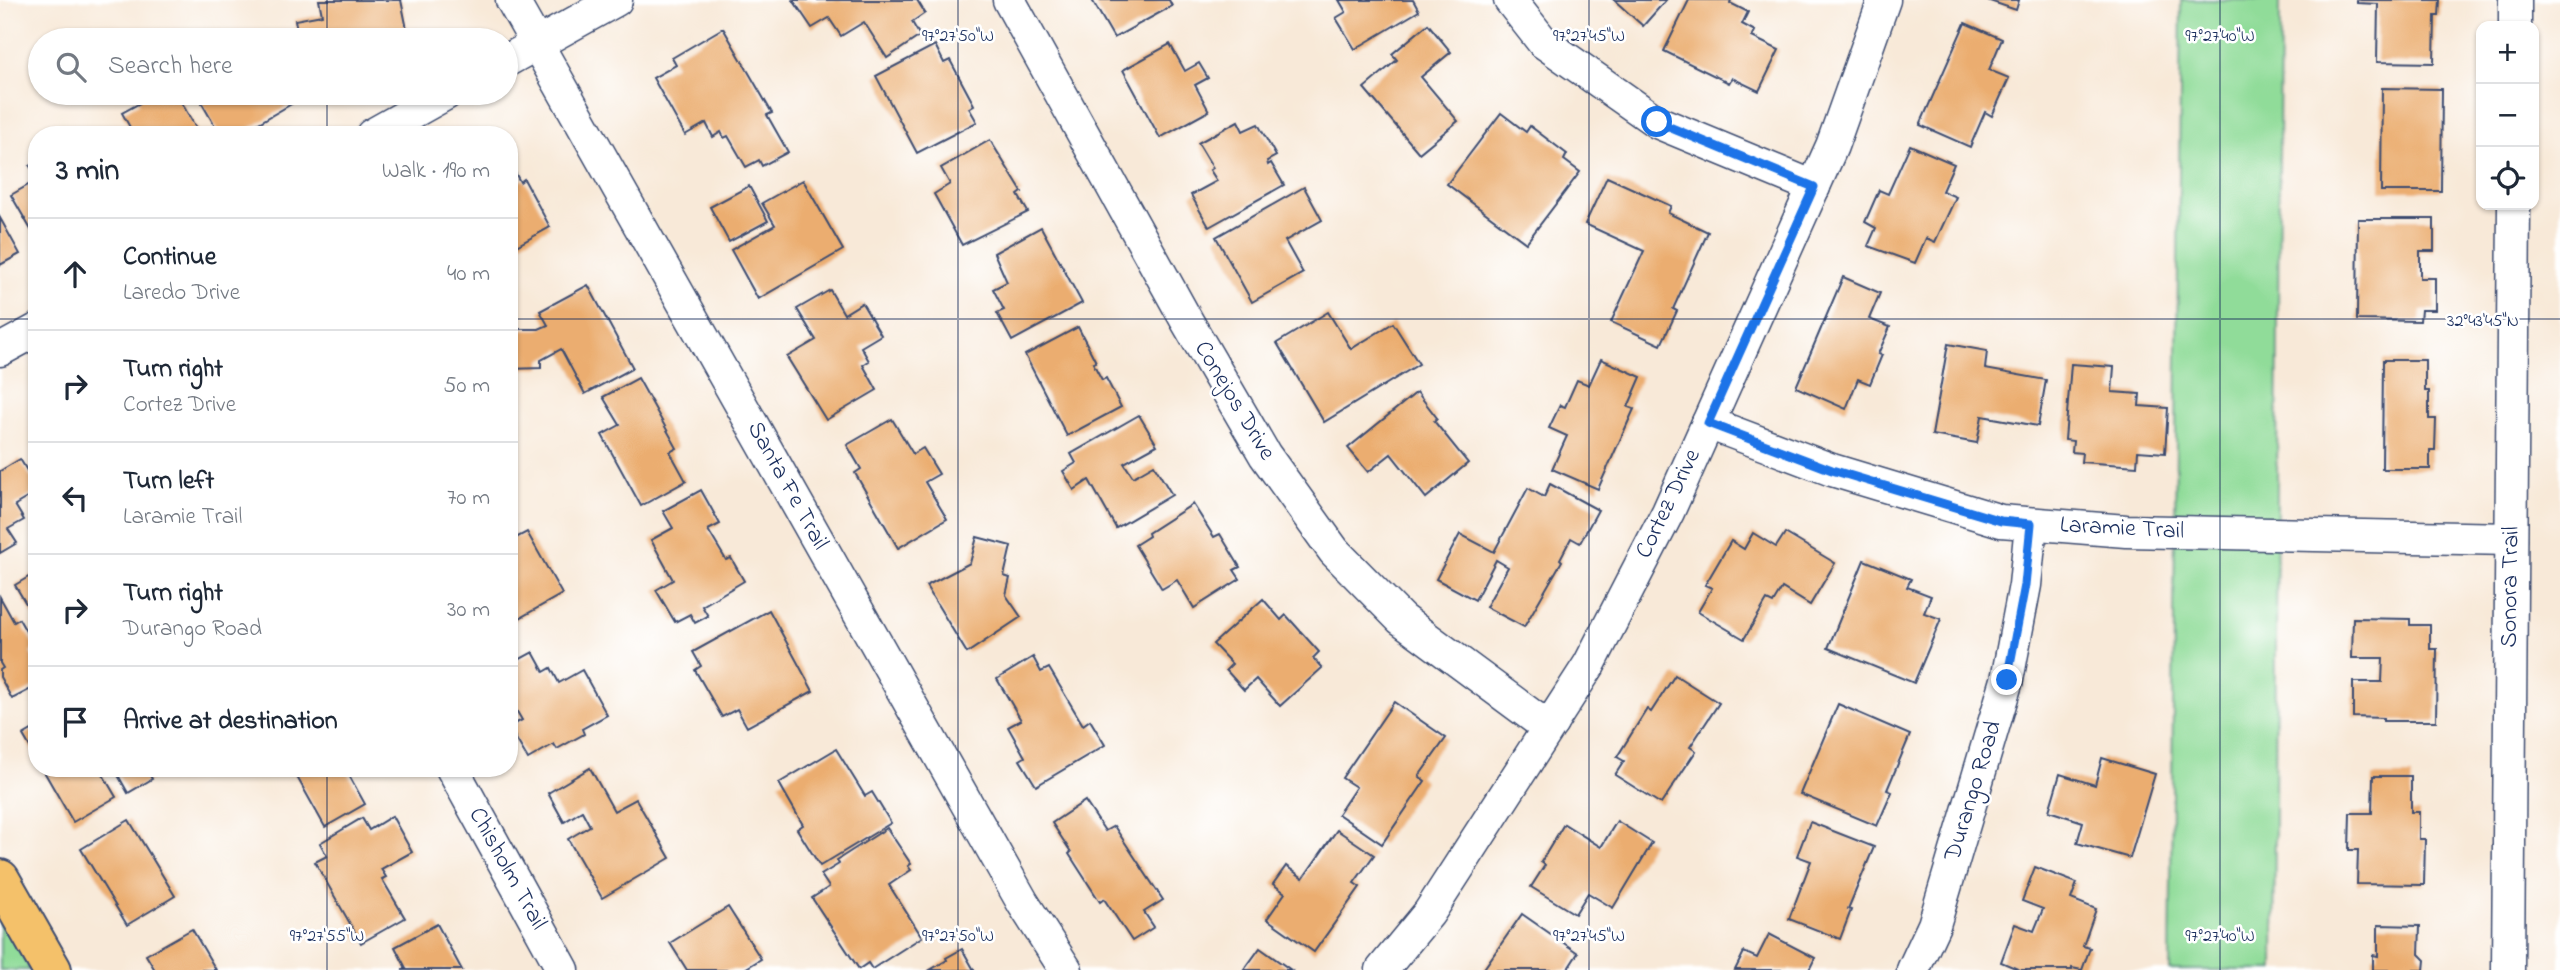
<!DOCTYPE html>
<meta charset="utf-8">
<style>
body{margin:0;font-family:"Indie Flower",sans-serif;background:#f2f2f3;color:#1f2937}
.controls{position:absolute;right:21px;top:21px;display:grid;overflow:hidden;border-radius:14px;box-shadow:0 2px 5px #0004}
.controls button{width:63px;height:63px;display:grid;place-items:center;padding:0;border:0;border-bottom:2px solid #e0e1e3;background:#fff;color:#1f2937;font:35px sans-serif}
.stop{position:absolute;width:21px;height:21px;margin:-16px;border:5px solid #1a73e8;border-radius:50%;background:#fff}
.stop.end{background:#1a73e8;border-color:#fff;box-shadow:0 2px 7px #0008}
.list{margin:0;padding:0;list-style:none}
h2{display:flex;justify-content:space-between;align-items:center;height:91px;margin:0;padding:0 28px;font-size:30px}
h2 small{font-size:23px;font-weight:400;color:#747a83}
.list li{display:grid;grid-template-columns:46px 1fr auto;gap:21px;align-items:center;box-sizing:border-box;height:112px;padding:0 28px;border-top:2px solid #e0e1e3}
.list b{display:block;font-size:26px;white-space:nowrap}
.list p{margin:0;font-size:23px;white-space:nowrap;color:#747a83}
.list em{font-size:23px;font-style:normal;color:#747a83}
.icon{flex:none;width:38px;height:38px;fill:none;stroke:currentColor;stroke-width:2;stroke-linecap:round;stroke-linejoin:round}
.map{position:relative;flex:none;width:2560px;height:970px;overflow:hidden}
.search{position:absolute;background:#fff;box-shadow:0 2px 5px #0004;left:28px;top:28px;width:490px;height:77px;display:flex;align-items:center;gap:18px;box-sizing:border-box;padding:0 24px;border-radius:38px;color:#747a83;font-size:26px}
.panel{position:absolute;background:#fff;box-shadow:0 2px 5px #0004;left:28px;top:126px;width:490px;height:651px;border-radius:28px}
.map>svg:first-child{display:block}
.green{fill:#90dc99;stroke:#56867c;stroke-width:2}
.building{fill:#ebad70}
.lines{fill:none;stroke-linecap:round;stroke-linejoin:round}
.minor-casing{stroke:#3c4b70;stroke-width:35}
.major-casing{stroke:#3c4b70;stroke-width:42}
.minor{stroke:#fff;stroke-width:32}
.major{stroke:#f4c16a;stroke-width:38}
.route{stroke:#1a73e8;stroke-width:9}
.ticks{fill:none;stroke:#1b2f5e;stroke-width:2;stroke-opacity:0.45}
.labels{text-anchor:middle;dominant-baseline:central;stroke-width:5;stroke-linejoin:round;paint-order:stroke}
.street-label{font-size:24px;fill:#1b2f5e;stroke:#fff}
.ticks-label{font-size:18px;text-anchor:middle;fill:#1b2f5e;stroke:#fff;stroke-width:5;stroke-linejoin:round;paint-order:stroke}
</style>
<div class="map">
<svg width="2560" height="970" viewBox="0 0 2560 970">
<rect width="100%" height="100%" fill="#fff"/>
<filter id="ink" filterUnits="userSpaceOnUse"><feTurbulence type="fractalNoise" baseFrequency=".0143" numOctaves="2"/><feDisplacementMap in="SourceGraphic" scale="14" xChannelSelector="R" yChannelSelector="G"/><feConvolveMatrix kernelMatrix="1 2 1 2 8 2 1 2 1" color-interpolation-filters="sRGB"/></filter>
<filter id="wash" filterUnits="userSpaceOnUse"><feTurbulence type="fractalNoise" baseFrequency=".00686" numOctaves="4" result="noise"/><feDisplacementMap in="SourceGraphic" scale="28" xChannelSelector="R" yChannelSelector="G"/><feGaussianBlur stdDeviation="1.57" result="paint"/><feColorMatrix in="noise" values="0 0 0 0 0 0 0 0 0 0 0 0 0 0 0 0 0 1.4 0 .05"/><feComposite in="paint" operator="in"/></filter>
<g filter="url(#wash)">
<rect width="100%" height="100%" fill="#f8e9d8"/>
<g class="green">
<polygon points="2181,0 2280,0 2274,970 2170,970"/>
<polygon points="0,913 30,970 0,970"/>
</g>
<g id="blocks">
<g class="building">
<polygon points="319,0 401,0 409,39 299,40 295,20 322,15"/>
<polygon points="793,0 917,0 925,13 912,22 920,36 887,58 864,22 841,36 829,18 812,28"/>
<polygon points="1092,0 1169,0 1172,6 1114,38"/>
<polygon points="1339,0 1413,0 1419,11 1355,49 1336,18 1346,12"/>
<polygon points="1614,0 1666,0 1643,26"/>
<polygon points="1689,0 1731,0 1730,3 1748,12 1742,24 1755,31 1752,37 1779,50 1759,91 1732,78 1729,83 1664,51"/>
<polygon points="1987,0 2019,0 2016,10"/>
<polygon points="2357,0 2440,0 2439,16 2435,16 2434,63 2377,62 2378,4 2357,3"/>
<polygon points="1965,23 2002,39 1989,70 2009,78 1992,116 1985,112 1970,147 1920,125"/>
<polygon points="1428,24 1451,52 1421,77 1458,121 1419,153 1364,88 1397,60 1392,54"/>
<polygon points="723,28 772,113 767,115 788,152 762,166 759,160 746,167 728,136 724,138 721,132 713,137 706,123 685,135 653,78 676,65 672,58"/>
<polygon points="1170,44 1185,71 1199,63 1208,78 1195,85 1209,111 1160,138 1123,70"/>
<polygon points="935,45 944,63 950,60 974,105 969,108 977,122 917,153 876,76"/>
<polygon points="2382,88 2442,89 2441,191 2381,191"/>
<polygon points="149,93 176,93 200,135 120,135 131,129 122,113 140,103 137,99"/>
<polygon points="196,93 296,93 300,99 238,135 220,135"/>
<polygon points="1501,113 1526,132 1530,126 1567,154 1564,160 1580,172 1526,243 1447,184"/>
<polygon points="1238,121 1243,131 1258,124 1276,156 1267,161 1268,165 1271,163 1284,185 1209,227 1191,195 1217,181 1210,170 1213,168 1198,143"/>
<polygon points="990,140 1022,192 1018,195 1028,212 962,245 934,194 950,184 941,168"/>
<polygon points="1910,145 1954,164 1942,191 1956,197 1935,242 1926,238 1915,263 1868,246 1876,228 1865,222 1879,190 1888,194"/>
<polygon points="509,161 520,182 524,179 550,227 509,250"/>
<polygon points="37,162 37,177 30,166"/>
<polygon points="1607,177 1671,206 1668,213 1708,232 1673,309 1677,311 1661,345 1611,322 1644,251 1585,224"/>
<polygon points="37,180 37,240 11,195"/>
<polygon points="803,180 843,250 758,299 731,250 775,225 762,203"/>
<polygon points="749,186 768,221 729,242 710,207"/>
<polygon points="1304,187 1322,220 1285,241 1303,273 1252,302 1216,237"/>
<polygon points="0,218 20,254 0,265"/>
<polygon points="2358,219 2434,219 2434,251 2420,251 2420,278 2435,278 2435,310 2421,310 2420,321 2357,320"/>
<polygon points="1041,227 1082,303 1012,341 997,313 1004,310 993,289 1007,282 994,253"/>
<polygon points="1843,277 1880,293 1869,319 1890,327 1878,354 1882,355 1870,384 1858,379 1846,409 1796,387"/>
<polygon points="588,285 633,368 585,394 561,349 541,360 541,368 509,369 509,329 539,329 548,325 540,311"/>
<polygon points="830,290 844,314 862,303 881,335 861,347 869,361 863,365 877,390 826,420 787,357 816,340 797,309"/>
<polygon points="1328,312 1351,349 1393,323 1419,364 1324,422 1277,343"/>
<polygon points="1078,327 1096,362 1093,363 1102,380 1106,378 1121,407 1067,436 1025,355"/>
<polygon points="1948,344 1987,351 1985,369 2046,380 2038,426 1982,416 1977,443 1932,435"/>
<polygon points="1601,359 1641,377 1628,407 1634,409 1598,489 1552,469 1567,436 1549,428 1560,405 1565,407 1577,380 1589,385"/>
<polygon points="2383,360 2425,360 2425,391 2429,391 2429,419 2436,419 2435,450 2430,450 2430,469 2382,469"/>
<polygon points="2071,364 2114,367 2112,392 2140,394 2139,406 2168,408 2165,453 2138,451 2137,466 2081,462 2082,453 2072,452 2073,441 2065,440"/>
<polygon points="638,378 677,448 670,452 686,481 641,506 602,435 620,425 603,397"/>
<polygon points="1417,392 1437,418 1434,421 1468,463 1426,498 1391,454 1368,472 1348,448"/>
<polygon points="1139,415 1157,445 1124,463 1133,477 1154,465 1172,495 1116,528 1089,480 1074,490 1063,471 1076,463 1071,454"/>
<polygon points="892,419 913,454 923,448 939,474 925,482 947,519 898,548 855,473 861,469 847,445"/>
<polygon points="20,459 37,487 37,492 15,505 24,520 8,529 17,543 0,553 0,471"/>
<polygon points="1550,484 1598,510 1580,543 1571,538 1560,559 1562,561 1524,627 1486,607 1508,567 1496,560 1475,600 1436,579 1460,534 1494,552 1528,488 1544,497"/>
<polygon points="701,490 720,524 708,530 726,560 731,558 744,581 702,606 708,616 695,623 690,614 675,622 656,590 673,580 651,540 673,528 663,511"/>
<polygon points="1193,504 1214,537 1220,534 1240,567 1234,570 1240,579 1194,608 1177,580 1162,589 1135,545 1149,536 1148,533"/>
<polygon points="509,526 516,538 527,532 562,594 509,624"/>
<polygon points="1753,533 1776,547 1785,533 1835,563 1810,605 1782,588 1773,603 1767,600 1744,639 1698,612 1712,588 1705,585 1731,541 1744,549"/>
<polygon points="977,537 1011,546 1004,576 1010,578 1006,595 1021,617 967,653 926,586 970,563"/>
<polygon points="1864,560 1911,579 1907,587 1931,596 1924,613 1941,619 1914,683 1828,648"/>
<polygon points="37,572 37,622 15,585"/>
<polygon points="0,597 14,622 19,619 36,649 30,652 37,665 37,686 12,699 0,677 0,670 3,668 0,663"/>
<polygon points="1263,599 1281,620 1286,615 1319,652 1313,658 1322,668 1280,706 1256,679 1244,690 1226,670 1232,664 1213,644"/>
<polygon points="769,610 813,691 747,727 737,709 722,717 695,670 701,666 693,652"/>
<polygon points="2353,618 2410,619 2410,625 2430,625 2430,649 2437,649 2436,721 2383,721 2383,718 2353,717 2353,682 2382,682 2383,658 2352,658"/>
<polygon points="533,652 544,672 551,668 559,683 582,670 607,715 582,729 584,734 557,749 554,744 528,759 509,727 522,720 509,698 509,665"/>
<polygon points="1033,657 1041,672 1049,668 1083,725 1090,720 1105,745 1036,786 1020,760 1025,757 1008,727 1021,720 997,679"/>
<polygon points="1675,675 1719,703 1690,747 1696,751 1661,804 1615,775 1624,761 1617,757 1647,709 1651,712"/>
<polygon points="1394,702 1446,738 1419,776 1425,781 1382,844 1338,814 1356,787 1342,778"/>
<polygon points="1838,704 1910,735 1887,790 1892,792 1877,826 1800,794"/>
<polygon points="37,727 37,759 23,735"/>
<polygon points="836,749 865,796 872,792 891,823 820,866 797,829 803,825 779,783"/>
<polygon points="2102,758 2155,774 2130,858 2077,843 2083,822 2049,811 2060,774 2095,785"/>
<polygon points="42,768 99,768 116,797 73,822"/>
<polygon points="114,768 146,768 152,779 128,793"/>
<polygon points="292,768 345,768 365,804 325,827"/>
<polygon points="590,768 614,811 636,799 670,858 602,898 568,839 590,826 582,811 564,822 548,793"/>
<polygon points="2373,776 2411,776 2411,812 2419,812 2419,839 2425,839 2424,885 2357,884 2358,850 2349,850 2350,813 2372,813"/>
<polygon points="1085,801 1105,831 1114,826 1163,900 1144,912 1154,927 1132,941 1104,899 1100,902 1069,854 1071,852 1052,823"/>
<polygon points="392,816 412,852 381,869 386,877 382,879 405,918 361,943 315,862 327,856 320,843 362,818 369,830"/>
<polygon points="129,820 175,896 127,925 81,849"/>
<polygon points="1617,821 1652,843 1613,908 1588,893 1575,914 1531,887 1545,865 1541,862 1564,824 1601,847"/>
<polygon points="1810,822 1874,847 1848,909 1851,910 1840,939 1789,919 1811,861 1797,856"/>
<polygon points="887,828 911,864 908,866 911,870 889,885 922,937 872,969 868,963 859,969 812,898 829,887 821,875 839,864 837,860"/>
<polygon points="1337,830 1374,855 1354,883 1360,887 1314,952 1267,919 1285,893 1273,884 1286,866 1303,878"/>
<polygon points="2035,867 2077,883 2071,899 2096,909 2083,946 2090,948 2082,970 2072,968 2072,970 2020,970 2001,962 2015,924 2034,931 2043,909 2022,901"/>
<polygon points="728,907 761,959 743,970 687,970 670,943"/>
<polygon points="1522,914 1578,953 1567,970 1483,970"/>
<polygon points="437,924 462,970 402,970 406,968 395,947"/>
<polygon points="2378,925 2420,926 2419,954 2425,960 2424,970 2373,970 2373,955 2378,956"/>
<polygon points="192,929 216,970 155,970 146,955"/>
<polygon points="1769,934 1815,958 1809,970 1735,970 1744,952 1757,958"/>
<polygon points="1260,948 1291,970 1244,970"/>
<polygon points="962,949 974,970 930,970 947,960 946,958"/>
</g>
</g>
</g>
<g filter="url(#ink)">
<use href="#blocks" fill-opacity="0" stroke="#3c4b70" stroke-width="2"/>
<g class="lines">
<g class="minor-casing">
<g id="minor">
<polyline points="512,0 1023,903 1066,970"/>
<polyline points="1009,0 1188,323 1265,455 1334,551 1401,619 1535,718 1552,723"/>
<polyline points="1510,0 1543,42 1657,122 1814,187"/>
<polyline points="2515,26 2515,0"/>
<polyline points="506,61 616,0"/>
<polyline points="372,135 447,93"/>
<polyline points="0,350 37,330"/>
<polyline points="1708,423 1832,470 2001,521 2126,531 2511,539"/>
<polyline points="452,768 563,970"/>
<polyline points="1382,970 1429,913 1589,665 1668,512 1832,146 1884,0"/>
<polyline points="1913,970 1934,925 2007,680 2025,585 2031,524"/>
<polyline points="2508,970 2514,205"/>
</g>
</g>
<g class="major-casing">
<polyline id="major" points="0,879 52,970"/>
</g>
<use href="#minor" class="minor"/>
<use href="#major" class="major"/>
</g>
</g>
<g class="lines" filter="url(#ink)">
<polyline class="route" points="1657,122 1814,187 1708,423 1832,470 2001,521 2031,524 2025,585 2007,680"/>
</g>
<path class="ticks" d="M327 0V40M958 0V970M1589 0V970M2220 0V970M327 93V135M0 319H37M509 319H2560M327 768V970"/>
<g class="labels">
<g class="street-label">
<text transform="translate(1234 401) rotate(59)">Conejos Drive</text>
<text transform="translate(787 486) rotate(61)">Santa Fe Trail</text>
<text transform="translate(1669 504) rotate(-64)">Cortez Drive</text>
<text transform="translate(2122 529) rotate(3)">Laramie Trail</text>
<text transform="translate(2511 587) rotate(-89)">Sonora Trail</text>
<text transform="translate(1974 791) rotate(-73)">Durango Road</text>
<text transform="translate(507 869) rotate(61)">Chisholm Trail</text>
</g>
</g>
<g class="ticks-label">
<text x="958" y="41">97°27'50"W</text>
<text x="1589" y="41">97°27'45"W</text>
<text x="2220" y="41">97°27'40"W</text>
<text x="2483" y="326">32°43'45"N</text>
<text x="327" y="941">97°27'55"W</text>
<text x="958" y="941">97°27'50"W</text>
<text x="1589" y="941">97°27'45"W</text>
<text x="2220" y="941">97°27'40"W</text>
</g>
</svg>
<div class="controls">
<button>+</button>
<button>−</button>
<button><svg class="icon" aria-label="locate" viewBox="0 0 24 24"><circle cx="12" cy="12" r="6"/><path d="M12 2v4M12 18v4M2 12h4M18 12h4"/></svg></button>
</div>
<div class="stop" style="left:1657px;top:122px"></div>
<div class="stop end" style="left:2007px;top:680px"></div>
<div class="search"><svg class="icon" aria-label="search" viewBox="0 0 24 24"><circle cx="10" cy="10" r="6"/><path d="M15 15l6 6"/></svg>Search here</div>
<section class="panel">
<h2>3 min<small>Walk · 190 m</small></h2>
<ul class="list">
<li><svg class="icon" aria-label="ahead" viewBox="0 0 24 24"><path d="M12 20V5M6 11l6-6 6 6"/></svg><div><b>Continue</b><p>Laredo Drive</p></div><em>40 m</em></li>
<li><svg class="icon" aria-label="right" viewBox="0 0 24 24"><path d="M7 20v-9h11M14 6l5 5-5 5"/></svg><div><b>Turn right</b><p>Cortez Drive</p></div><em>50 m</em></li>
<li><svg class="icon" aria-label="left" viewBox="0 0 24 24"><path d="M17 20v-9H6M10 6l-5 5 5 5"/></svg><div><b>Turn left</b><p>Laramie Trail</p></div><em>70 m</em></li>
<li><svg class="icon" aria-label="right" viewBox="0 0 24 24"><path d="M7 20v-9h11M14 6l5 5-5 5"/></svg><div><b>Turn right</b><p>Durango Road</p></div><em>30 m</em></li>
<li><svg class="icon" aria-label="arrive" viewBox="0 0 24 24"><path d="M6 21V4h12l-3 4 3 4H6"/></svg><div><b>Arrive at destination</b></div></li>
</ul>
</section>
</div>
